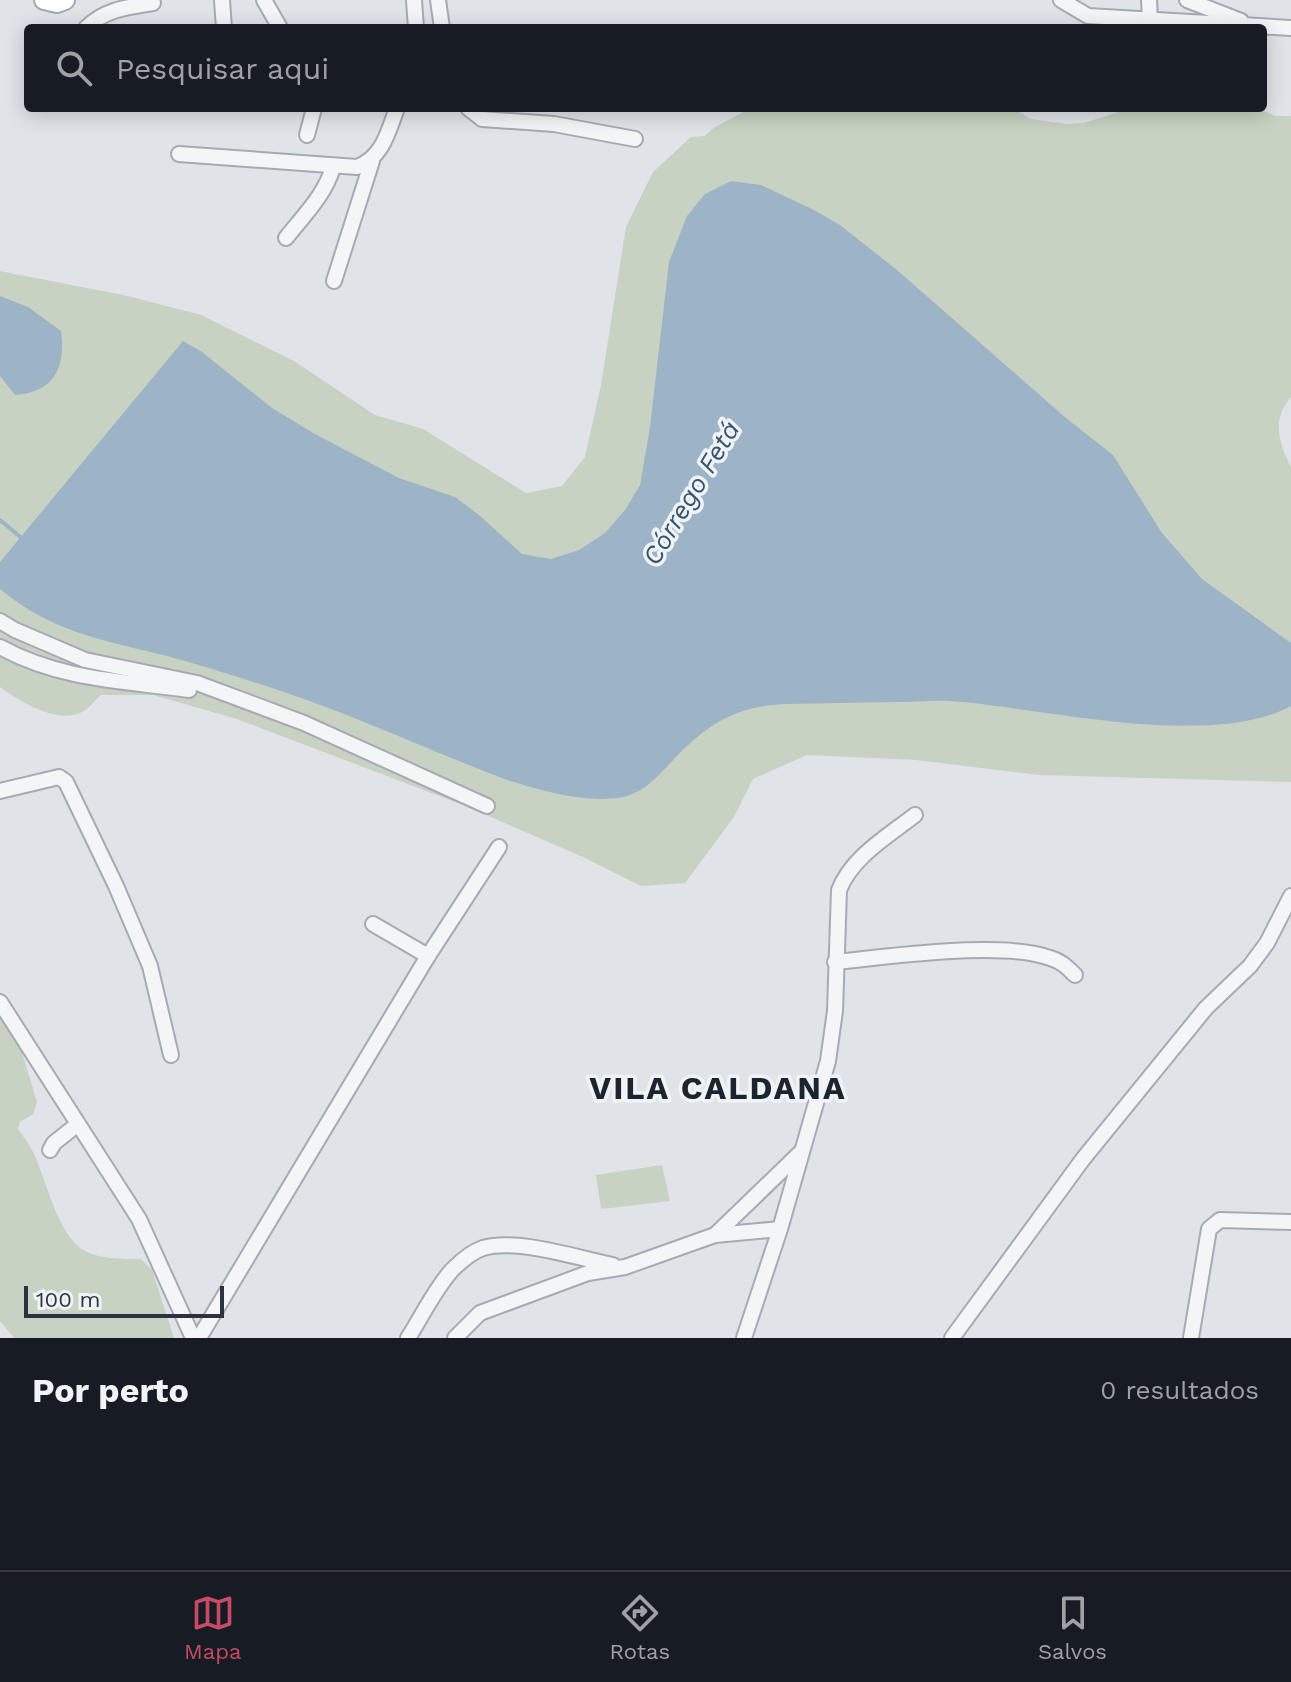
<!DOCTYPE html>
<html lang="pt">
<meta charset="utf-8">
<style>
body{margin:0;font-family:"Work Sans",sans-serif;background:#20242c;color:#f1f3f6}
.scale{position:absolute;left:24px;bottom:20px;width:200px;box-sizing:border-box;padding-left:8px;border:4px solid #2a333f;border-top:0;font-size:22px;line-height:28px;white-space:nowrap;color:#2a333f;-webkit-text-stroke:6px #f0f3f6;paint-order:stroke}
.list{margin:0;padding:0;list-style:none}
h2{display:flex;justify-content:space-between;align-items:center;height:104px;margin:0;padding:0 32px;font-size:34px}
h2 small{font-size:26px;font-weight:400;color:#9ea1a6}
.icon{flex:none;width:44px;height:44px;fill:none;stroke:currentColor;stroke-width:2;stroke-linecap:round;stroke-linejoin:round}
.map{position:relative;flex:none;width:1291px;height:1338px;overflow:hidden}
.search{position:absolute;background:#171b24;box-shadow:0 4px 20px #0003;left:24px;right:24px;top:24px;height:88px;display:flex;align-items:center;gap:20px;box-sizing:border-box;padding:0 28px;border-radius:8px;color:#9ea1a6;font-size:30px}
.sheet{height:232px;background:#171b24}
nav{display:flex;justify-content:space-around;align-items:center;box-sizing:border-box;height:112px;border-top:2px solid #363941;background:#171b24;font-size:22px;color:#9ea1a6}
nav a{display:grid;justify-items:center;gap:4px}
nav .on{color:#c84b65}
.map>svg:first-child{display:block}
.green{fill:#c7d2c2}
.water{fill:#9db4c7}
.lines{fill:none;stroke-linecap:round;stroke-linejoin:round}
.stream{stroke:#9db4c7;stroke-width:4}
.minor-casing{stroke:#a6abb3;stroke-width:18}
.major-casing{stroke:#a0a9b4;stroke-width:22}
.minor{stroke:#f3f5f7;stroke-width:14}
.major{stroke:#fff;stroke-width:18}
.labels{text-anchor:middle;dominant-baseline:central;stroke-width:7;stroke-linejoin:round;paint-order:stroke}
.water-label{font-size:26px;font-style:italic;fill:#365471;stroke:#f0f3f6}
.district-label{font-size:32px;font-weight:bold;letter-spacing:2px;fill:#1c2430;stroke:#f0f3f6}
</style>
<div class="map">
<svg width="1291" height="1338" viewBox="0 0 1291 1338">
<rect width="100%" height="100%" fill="#e0e4e9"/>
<g class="green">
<path d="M751 108H1012L1031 119 1067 124 1084 123 1131 108H1259L1275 116H1291V397C1271 419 1279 444 1291 467V782L1039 775 916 760 807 755 753 779 734 817 685 883 641 886 583 857 463 805 237 719 153 695H101C95 700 89 709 82 712 58 725 19 701 0 687V271L128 296 201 315 294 361 375 415 423 429 526 493 562 486 585 457 601 385 626 227 653 172 691 137 704 136 715 127Z"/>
<path d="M0 993 13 1007 17 1020 21 1049 37 1102 33 1114 20 1122 18 1129C23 1136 28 1143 32 1150 46 1177 57 1236 85 1251 100 1259 124 1259 141 1259L152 1270 174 1338H14L0 1321Z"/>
<polygon points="662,1165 670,1201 601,1209 596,1175"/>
</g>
<g class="water">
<path d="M731 181 761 185 814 210 840 225 897 270 1066 418 1113 455 1162 533 1202 579 1291 643V706C1213 749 1050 710 962 702 940 699 917 702 895 702 859 703 822 703 786 704 737 706 709 723 675 758 662 772 644 793 623 797 587 804 544 791 510 781 432 752 357 716 278 690 241 678 204 666 167 656 103 640 53 633 0 589V562L183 341 202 352 272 408 315 434 399 478 455 497 479 515 522 554 551 559 579 550 605 533 625 510 640 485 650 427 669 262 687 216 705 194Z"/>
<path d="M0 296 28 307 61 331C66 368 54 392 15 395L0 376Z"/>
</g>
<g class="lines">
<polyline class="stream" points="0,520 24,540"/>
<g class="minor-casing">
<g id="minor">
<polyline points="222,0 224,28"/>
<polyline points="264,0 280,28"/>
<polyline points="414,0 416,28"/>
<polyline points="438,0 442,28"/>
<polyline points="1061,0 1088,16 1291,28"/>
<polyline points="1149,0 1150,22"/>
<polyline points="1187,0 1241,21"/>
<path d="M86 28C105 9 128 7 153 3"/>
<polyline points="468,108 482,119 554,124 635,139"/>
<polyline points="307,135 314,108"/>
<path d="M179 154 357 167C383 157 388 132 397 108"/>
<path d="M286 238C304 215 325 195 333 167"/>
<polyline points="334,281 372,161"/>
<polyline points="0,621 15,630 85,660 197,683 304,723 487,806"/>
<path d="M0 647C60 680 123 681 189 690"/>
<polyline points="0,791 59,777 66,782 116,886 150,966 171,1055"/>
<polyline points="373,924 428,956"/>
<path d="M835 962C890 957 1000 940 1050 958 1061 961 1067 967 1075 975"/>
<polyline points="0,1002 139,1219 193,1338"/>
<polyline points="50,1150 54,1143 78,1124"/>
<polyline points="715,1235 801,1152"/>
<polyline points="199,1338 428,956 499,847"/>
<path d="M408 1338C422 1316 435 1289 452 1270 461 1261 471 1252 483 1248 518 1238 577 1258 613 1265"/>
<polyline points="455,1338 480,1313 588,1273 625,1267 715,1235 780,1229"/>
<path d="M744 1338 780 1229 828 1061 835 1011 839 890C852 857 888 836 915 815"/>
<polyline points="952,1338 1083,1159 1206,1008 1250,966 1267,943 1291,896"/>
<polyline points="1191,1338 1209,1229 1220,1220 1291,1222"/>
</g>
</g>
<g class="major-casing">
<polyline id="major" points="44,0 57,3 65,0"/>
</g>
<use href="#minor" class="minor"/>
<use href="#major" class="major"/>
</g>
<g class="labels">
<g class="water-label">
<text transform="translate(691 493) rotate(-59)">Córrego Fetá</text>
</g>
<g class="district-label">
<text x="718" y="1088">VILA CALDANA</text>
</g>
</g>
</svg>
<div class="scale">100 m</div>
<div class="search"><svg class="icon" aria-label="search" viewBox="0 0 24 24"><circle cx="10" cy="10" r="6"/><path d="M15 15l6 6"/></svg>Pesquisar aqui</div>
</div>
<section class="sheet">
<h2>Por perto<small>0 resultados</small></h2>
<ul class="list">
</ul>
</section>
<nav>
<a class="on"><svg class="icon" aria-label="map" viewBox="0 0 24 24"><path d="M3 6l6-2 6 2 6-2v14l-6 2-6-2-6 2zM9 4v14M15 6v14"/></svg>Mapa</a>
<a><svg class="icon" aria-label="directions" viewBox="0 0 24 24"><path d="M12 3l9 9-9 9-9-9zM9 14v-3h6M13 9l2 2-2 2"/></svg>Rotas</a>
<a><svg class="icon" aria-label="saved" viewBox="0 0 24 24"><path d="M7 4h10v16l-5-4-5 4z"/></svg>Salvos</a>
</nav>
